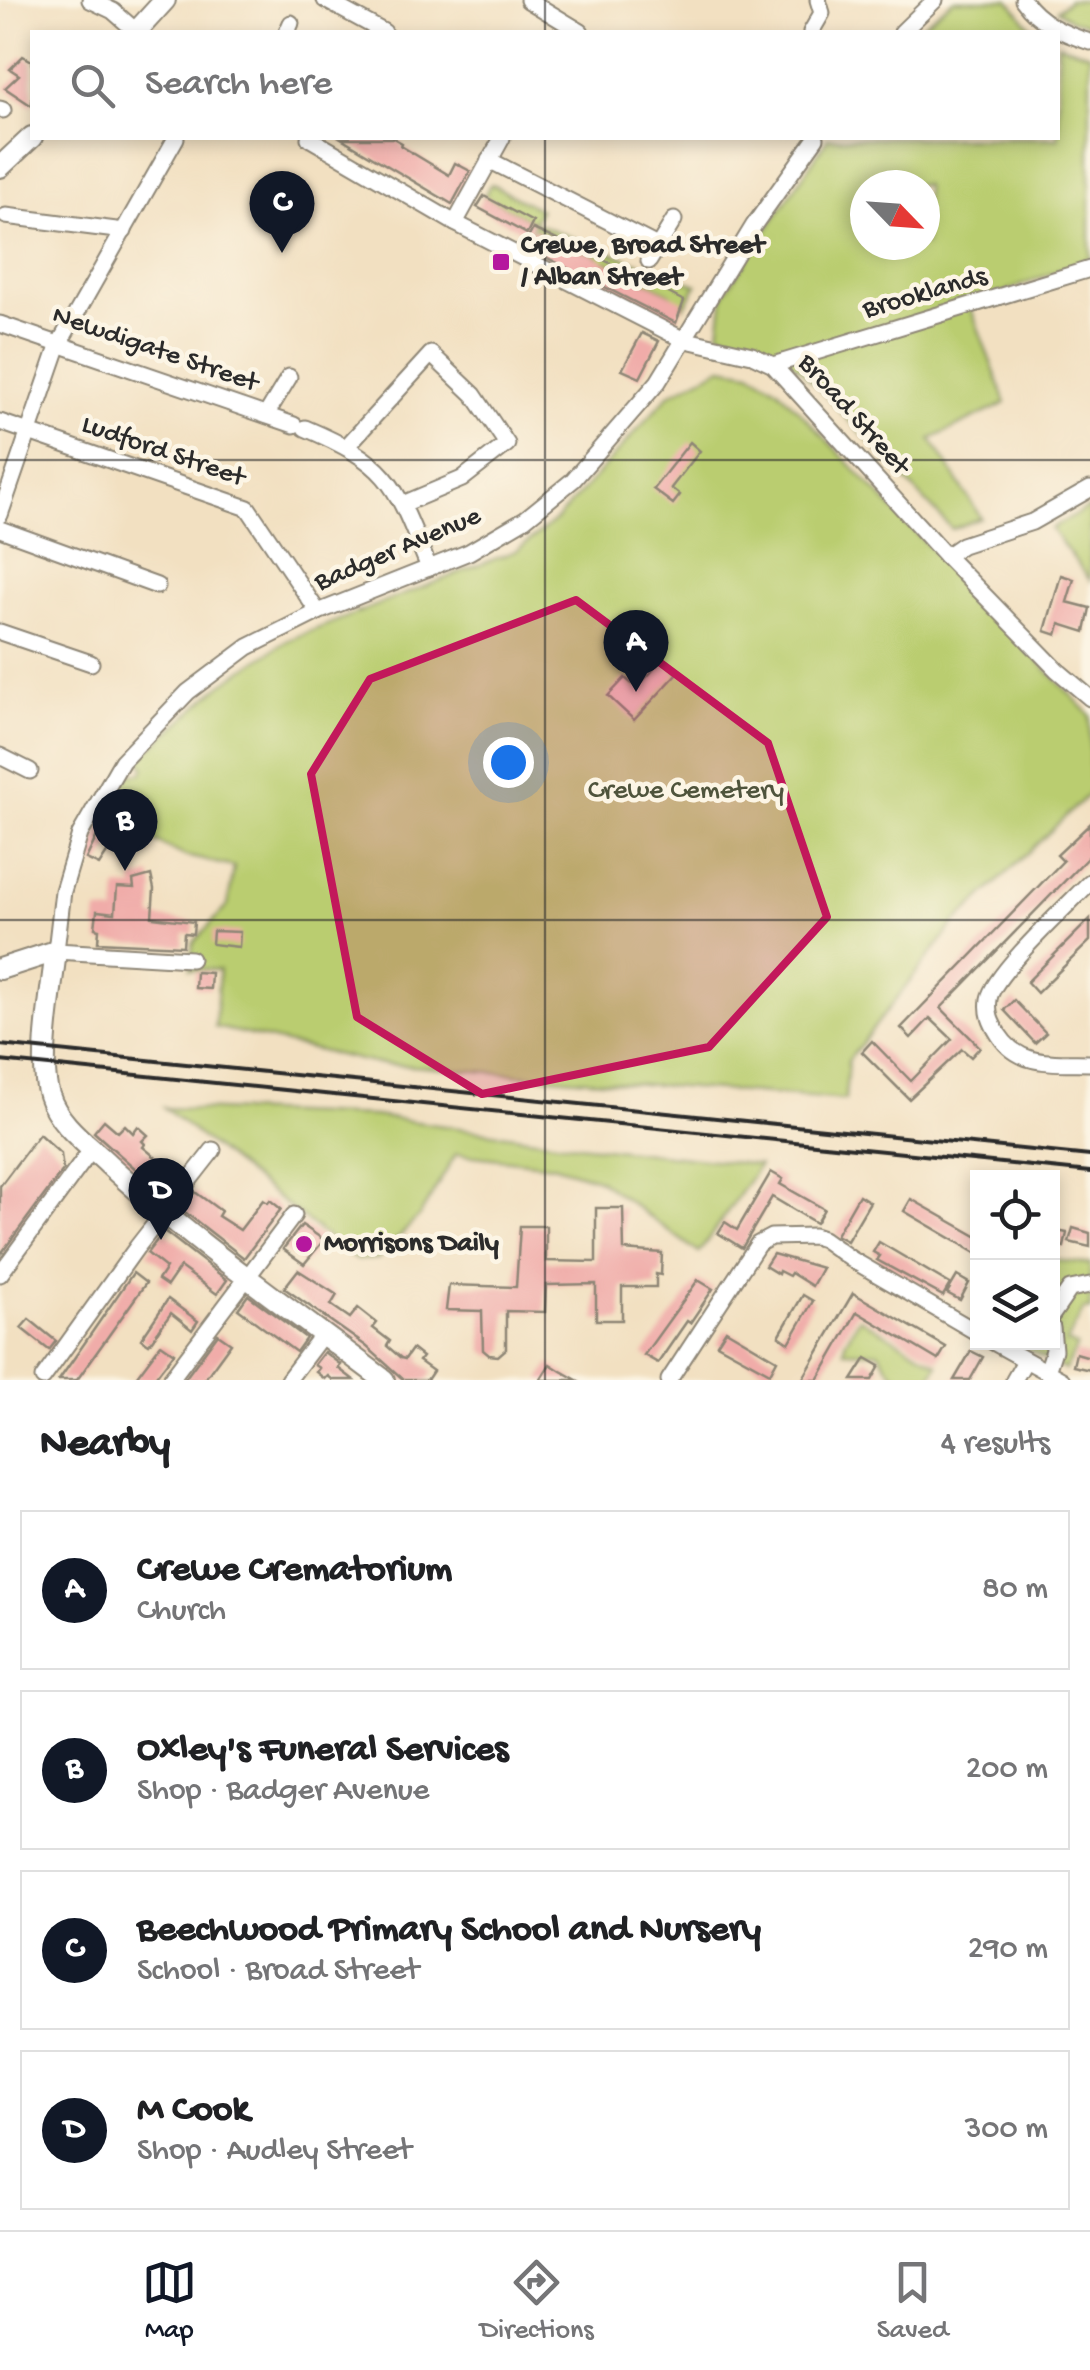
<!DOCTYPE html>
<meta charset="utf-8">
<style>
body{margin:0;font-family:"Gochi Hand",sans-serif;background:#f6f6f6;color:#202124}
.controls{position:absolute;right:30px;bottom:30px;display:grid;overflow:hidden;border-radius:0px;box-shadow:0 5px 15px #0003}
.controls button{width:90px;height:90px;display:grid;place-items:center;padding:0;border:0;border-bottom:2px solid #e0e0e0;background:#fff;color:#202124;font:50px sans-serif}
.compass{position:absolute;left:850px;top:170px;width:90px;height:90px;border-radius:50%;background:#fff;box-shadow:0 5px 15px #0003;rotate:115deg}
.you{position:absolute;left:508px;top:762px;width:35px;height:35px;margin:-25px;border:8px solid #fff;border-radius:50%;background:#1a73e8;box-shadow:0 0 0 15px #1a73e833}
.badge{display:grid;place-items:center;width:65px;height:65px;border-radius:50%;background:#111827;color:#fff;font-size:32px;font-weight:700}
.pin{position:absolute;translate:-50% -82px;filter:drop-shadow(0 2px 5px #0008)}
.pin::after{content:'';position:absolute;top:52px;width:35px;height:30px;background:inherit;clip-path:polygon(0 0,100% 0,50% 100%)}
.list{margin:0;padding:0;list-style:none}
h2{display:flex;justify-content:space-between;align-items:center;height:130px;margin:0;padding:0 40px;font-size:42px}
h2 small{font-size:32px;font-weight:400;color:#757577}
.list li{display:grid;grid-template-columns:65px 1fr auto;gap:30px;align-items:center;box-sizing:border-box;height:160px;margin:0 20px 20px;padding:0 20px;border:2px solid #e0e0e0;border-radius:0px}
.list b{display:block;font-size:38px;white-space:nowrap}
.list p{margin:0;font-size:32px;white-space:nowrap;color:#757577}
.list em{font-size:32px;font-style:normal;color:#757577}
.icon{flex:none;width:55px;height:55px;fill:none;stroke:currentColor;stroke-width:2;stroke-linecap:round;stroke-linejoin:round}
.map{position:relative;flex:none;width:1090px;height:1380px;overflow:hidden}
.search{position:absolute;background:#fff;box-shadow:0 5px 15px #0003;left:30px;right:30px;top:30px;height:110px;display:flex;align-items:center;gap:25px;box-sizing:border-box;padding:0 35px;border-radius:0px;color:#757577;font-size:38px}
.sheet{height:850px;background:#fff}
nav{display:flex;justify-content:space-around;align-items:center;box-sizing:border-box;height:140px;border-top:2px solid #e0e0e0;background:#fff;font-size:28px;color:#757577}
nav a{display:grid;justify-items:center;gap:5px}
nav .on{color:#111827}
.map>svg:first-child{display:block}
.green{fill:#bacd70;stroke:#727c4e;stroke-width:2.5;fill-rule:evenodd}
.building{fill:#f0aca9}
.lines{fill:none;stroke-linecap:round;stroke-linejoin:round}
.minor-casing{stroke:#8e8676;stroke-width:19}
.major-casing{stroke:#8e8676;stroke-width:24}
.minor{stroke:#fff;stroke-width:15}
.major{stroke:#fff;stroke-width:20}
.rail{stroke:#2b2b2b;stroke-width:4}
.marked{fill:#c2185b;fill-opacity:0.2;stroke:#c2185b;stroke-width:8;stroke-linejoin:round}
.grid{fill:none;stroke:#2b2b2b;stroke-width:2.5;stroke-opacity:0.55}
.poi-dot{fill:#b5179e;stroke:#fcf5e5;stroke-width:4}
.labels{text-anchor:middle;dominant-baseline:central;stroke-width:9;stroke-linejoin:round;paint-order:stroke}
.poi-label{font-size:28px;font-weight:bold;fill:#2b2b2b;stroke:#fcf5e5;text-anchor:start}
.street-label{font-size:28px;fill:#2b2b2b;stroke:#fcf5e5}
.park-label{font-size:28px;fill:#4f543c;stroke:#fcf5e5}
</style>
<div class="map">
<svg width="1090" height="1380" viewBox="0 0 1090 1380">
<rect width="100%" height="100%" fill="#fcf5e5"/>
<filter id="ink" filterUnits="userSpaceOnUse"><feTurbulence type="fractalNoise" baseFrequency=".01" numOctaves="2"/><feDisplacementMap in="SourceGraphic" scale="20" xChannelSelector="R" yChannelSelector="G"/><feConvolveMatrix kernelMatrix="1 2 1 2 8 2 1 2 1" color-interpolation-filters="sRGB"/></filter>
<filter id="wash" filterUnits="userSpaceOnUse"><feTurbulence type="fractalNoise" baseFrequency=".0048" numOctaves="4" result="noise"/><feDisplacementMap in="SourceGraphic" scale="40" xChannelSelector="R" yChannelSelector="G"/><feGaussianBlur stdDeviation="2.25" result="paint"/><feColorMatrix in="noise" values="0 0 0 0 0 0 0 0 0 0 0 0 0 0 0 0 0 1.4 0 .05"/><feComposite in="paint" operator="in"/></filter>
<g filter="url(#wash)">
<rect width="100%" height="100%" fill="#f2e0c1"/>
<g class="green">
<polygon points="953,0 1009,0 1035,32 914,32"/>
<polygon points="1069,0 1090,0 1090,25 1071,20 1057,10"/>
<path d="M1058 44 1090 54V258L970 306 1006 403 931 439 981 518 952 529 799 368 775 352 719 332 724 294 828 138H1058ZM865 185H925V245H865Z"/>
<polygon points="491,184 540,210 533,222 484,196"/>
<polygon points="535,223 583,242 577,256 560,242 537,230 534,235 530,234"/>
<polygon points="585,243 697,285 684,307 669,293 624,270 616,273 618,267 606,261 596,263 598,257 587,251 583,257 580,255"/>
<polygon points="722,367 751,372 778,389 1090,715 1090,793 956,922 848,1061 845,1100 373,1063 215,1027 219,970 190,969 193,943 228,905 234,867 185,856 104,816 129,774 142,773 145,767 139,759 222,684 288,640 518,550 557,519 670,394"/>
<polygon points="1090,507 1090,580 1051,529"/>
<polygon points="164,1108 375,1116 578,1145 759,1165 699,1253 598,1179 552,1165 456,1154 420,1215 378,1259 356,1260"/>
<polygon points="1053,1260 1090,1264 1090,1310 1084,1309 1067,1342 1077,1346 1065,1370 1017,1343 1052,1342"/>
<path d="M859 1318 938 1364 929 1380C898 1380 894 1379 879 1352L844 1351 845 1342Z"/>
</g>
<g id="blocks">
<g class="building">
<polygon points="23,56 32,61 32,106 5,88 19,75 10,69"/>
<polygon points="341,138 393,138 402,143 401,146 449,175 455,163 470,171 452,204"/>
<polygon points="484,196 533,222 527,234 477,207"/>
<polygon points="533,229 585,253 586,251 684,301 676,323 524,246"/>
<polygon points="642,333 659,341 640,378 622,370"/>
<polygon points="690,442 700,451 671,488 680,495 673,504 653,489"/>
<polygon points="1061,575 1074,579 1067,602 1090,608 1085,632 1060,624 1057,635 1045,631"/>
<polygon points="662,660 677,674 634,720 608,696 625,678 637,688"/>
<polygon points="106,817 150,838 145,850 117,837 99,865 86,859"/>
<polygon points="1090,824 1090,855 941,1008 980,1047 971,1057 962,1049 909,1099 862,1052 872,1041 911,1081 952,1039 930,1018 911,1038 901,1028 1063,861 1057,855"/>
<polygon points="151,875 154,889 152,917 194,922 193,934 184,933 183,946 98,942 99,929 95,928 97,911 115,913 117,887 134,888 133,880"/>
<polygon points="1090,919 1090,941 1037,993 1027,982"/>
<polygon points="213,931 240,932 239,947 212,944"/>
<polygon points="196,972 211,973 210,989 195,988"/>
<polygon points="1014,1000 1046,1033 1035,1043 1004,1010"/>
<polygon points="104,1120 118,1132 125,1125 133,1133 138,1126 148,1135 142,1141 145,1144 143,1147 177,1175 164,1194 94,1132"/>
<polygon points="39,1134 61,1154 63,1170 0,1255 0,1186"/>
<polygon points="771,1172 783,1179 780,1184 824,1209 816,1223 772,1197 742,1248 718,1233 725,1222 737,1230"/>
<polygon points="195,1192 221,1211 218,1216 240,1230 263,1200 268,1203 270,1200 281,1209 244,1258 181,1209"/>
<polygon points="859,1195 870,1202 847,1241 836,1235"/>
<polygon points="911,1199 978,1237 978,1254 904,1211"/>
<polygon points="596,1208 623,1208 624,1250 662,1253 661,1275 656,1274 656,1287 622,1287 622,1320 596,1320 596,1284 546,1285 545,1312 506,1311 506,1349 498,1356 489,1355 483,1350 482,1311 446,1310 449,1285 516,1287 520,1226 546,1226 546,1261 596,1262"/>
<polygon points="302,1225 324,1240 304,1264 283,1249"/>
<polygon points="1073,1228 1090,1233 1090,1247 1069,1242"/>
<polygon points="1052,1230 1067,1233 1064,1247 1052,1245"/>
<polygon points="164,1231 227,1280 217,1294 180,1267 167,1286 158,1280 166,1268 147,1253"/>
<polygon points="879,1242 950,1284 943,1296 877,1260 880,1256 873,1252"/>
<polygon points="773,1254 822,1268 812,1286 791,1273 789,1276 779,1271 778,1274 765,1266"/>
<polygon points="298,1270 337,1295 331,1305 350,1318 358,1308 377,1323 373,1328 390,1341 387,1346 401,1358 405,1359 412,1349 422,1357 419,1361 433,1371 427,1380 404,1380 366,1346 284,1288"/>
<polygon points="133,1273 146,1283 77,1380 59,1380"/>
<polygon points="957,1276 969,1283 960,1300 947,1293"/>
<polygon points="698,1280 713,1289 690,1323 687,1321 658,1363 644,1355"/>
<polygon points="853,1293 946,1347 938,1360 857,1312 818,1380 802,1380"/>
<polygon points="248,1295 306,1338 296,1352 238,1309"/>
<polygon points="803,1295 813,1301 789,1343 779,1336"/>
<polygon points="168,1299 198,1321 192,1330 171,1313 149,1344 141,1339"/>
<polygon points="29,1319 56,1341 49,1350 21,1328"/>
<polygon points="726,1330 777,1360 770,1373 717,1344"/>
<polygon points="218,1334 231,1343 204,1380 184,1380"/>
<polygon points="161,1344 174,1353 153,1380 134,1380"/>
<polygon points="971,1351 983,1357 970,1380 954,1380"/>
<polygon points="324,1352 341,1365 338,1368 354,1380 333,1380 328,1376 325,1379 316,1372 319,1368 314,1365"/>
<polygon points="1076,1353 1090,1357 1090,1370 1073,1366"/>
<polygon points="866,1358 880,1366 872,1380 852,1380"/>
<polygon points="550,1364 561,1371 577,1380 540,1380"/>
</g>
</g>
</g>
<g filter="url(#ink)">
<use href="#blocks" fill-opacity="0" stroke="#8e8676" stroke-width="2.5"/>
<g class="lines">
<g class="minor-casing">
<g id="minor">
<polyline points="90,0 113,11 137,32"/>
<polyline points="325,0 384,32"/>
<polyline points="528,0 581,32"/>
<path d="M1023 0C1039 23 1064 34 1090 42"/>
<polyline points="287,32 291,23"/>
<polyline points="811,32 822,13 818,0"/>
<polyline points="902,32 935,0"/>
<polyline points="0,109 3,110"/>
<polyline points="309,138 455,223 682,339 752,355 773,365 946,556 1057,670 1090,698"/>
<polyline points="489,160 659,247"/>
<polyline points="6,216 124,231"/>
<polyline points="455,223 502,138"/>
<polyline points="649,261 674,220"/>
<polyline points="0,324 294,425"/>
<polyline points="773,365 1090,269"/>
<polyline points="266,415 289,377"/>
<polyline points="0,422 248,508 318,612"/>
<path d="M305 428C392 465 395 484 429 568"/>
<polyline points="347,446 431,354 474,395 507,444 462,479 403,504"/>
<polyline points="0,515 59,344 176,138"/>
<polyline points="0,529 157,586"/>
<polyline points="946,556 962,545 1032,522 1090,489"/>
<polyline points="0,632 91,663"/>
<polyline points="0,756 30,771"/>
<path d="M1090 882C1069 904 993 974 989 999 987 1014 991 1023 999 1035 1020 1068 1055 1062 1090 1063"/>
<polyline points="191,959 56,951 63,891 80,834 122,761 188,692 248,647 318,612 469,552 525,519 573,480 658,382 754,225 816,138"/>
<polyline points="0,1274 92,1149"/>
<polyline points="1052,1315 1070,1289 1090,1285"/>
<polyline points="993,1342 1062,1380"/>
<polyline points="1047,1372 1054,1350 1052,1328"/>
<polyline points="43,1378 137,1247 213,1150"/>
<polyline points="170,1380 294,1215"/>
<polyline points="288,1380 323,1334"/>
<polyline points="669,1380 758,1244 771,1237 814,1236 823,1239 851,1259 978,1333"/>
<polyline points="1014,1380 1025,1361"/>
</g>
</g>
<g class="major-casing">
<g id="major">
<polyline points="136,32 165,0"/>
<polyline points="0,167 32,137"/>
<path d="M0 969 56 951C52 987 38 1064 49 1095 58 1124 87 1144 108 1164 194 1243 291 1309 384 1380"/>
</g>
</g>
<use href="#minor" class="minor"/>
<use href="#major" class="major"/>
<g class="rail">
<polyline points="0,1045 1090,1156"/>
<polyline points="0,1061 1090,1172"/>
</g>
</g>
</g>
<path class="marked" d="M576 600 768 743 827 917 709 1047 482 1094 357 1017 311 774 370 679Z"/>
<path class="grid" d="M545 0V32M545 138V1380M0 460H1090M0 920H1090"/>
<g class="poi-dot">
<rect x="491" y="252" width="20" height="20" rx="5"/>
<circle cx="304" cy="1244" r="10"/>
</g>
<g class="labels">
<g class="poi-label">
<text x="521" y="246">Crewe, Broad Street<tspan x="521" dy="32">/ Alban Street</tspan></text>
<text x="324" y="1244">Morrisons Daily</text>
</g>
<g class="street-label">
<text transform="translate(925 294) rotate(-16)">Brooklands</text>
<text transform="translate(155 350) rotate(19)">Newdigate Street</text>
<text transform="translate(853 415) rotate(48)">Broad Street</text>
<text transform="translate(163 452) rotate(19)">Ludford Street</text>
<text transform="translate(398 550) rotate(-23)">Badger Avenue</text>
</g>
<g class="park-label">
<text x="686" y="791">Crewe Cemetery</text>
</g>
</g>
</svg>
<div class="controls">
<button><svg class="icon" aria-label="locate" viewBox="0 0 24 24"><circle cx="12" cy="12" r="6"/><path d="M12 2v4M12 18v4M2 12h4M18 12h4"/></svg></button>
<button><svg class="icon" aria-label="layers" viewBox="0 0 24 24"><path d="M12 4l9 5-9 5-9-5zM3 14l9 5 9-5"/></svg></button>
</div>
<svg class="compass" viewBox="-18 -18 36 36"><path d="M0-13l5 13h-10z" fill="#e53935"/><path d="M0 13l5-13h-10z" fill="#757577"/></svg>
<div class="you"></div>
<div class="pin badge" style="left:636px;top:692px">A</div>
<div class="pin badge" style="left:125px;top:871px">B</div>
<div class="pin badge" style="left:282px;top:253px">C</div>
<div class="pin badge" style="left:161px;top:1240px">D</div>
<div class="search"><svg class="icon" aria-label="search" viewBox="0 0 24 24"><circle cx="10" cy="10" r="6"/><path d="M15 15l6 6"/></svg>Search here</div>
</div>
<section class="sheet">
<h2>Nearby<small>4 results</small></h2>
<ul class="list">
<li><span class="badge">A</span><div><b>Crewe Crematorium</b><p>Church</p></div><em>80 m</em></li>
<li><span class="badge">B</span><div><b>Oxley's Funeral Services</b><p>Shop · Badger Avenue</p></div><em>200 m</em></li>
<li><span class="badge">C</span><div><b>Beechwood Primary School and Nursery</b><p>School · Broad Street</p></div><em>290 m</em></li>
<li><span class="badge">D</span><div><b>M Cook</b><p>Shop · Audley Street</p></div><em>300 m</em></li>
</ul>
</section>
<nav>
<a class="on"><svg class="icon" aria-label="map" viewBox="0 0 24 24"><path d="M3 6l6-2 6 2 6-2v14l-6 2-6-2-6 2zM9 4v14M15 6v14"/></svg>Map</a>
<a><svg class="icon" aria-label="directions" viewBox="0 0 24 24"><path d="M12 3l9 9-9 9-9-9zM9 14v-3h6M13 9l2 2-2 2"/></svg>Directions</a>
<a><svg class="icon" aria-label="saved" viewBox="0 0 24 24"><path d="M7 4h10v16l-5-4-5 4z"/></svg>Saved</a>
</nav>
